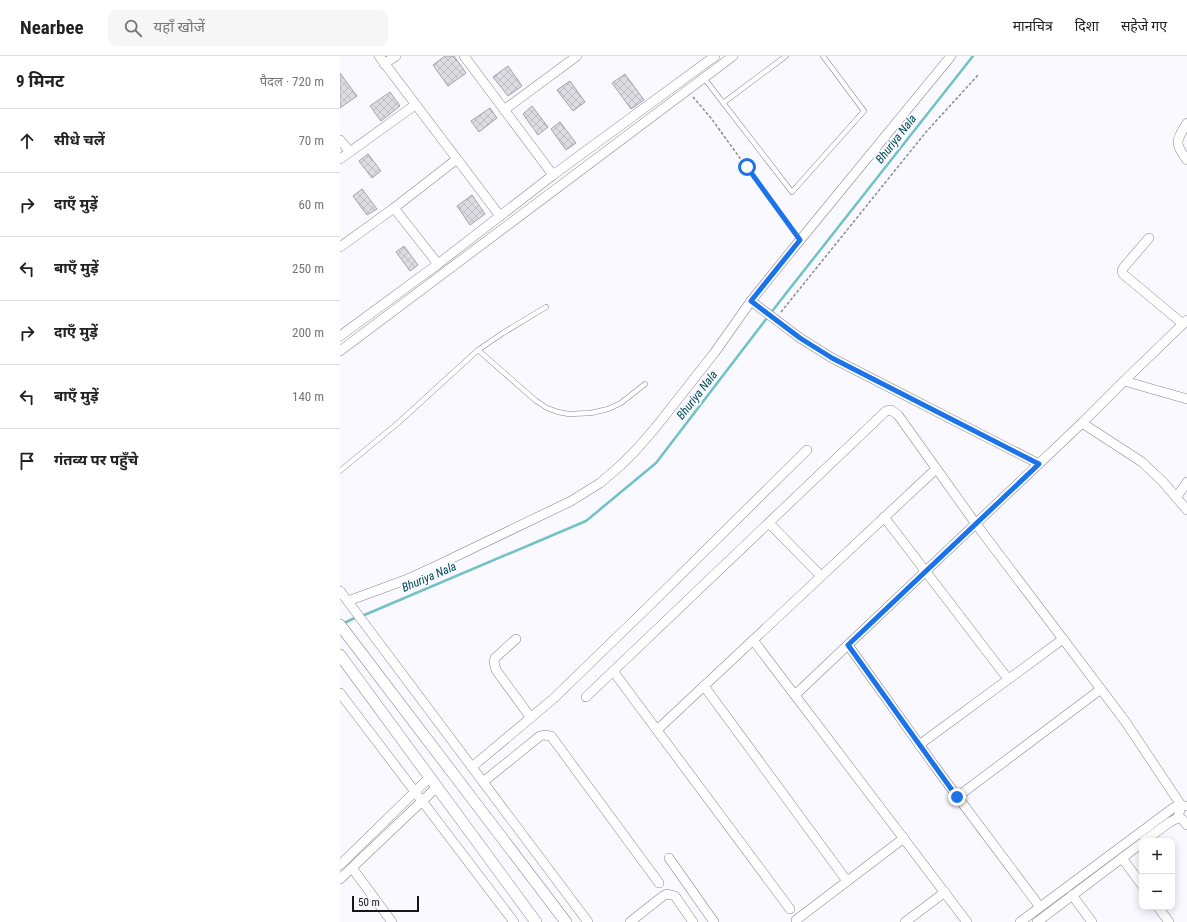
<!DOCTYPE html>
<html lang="hi">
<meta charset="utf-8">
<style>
body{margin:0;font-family:"Roboto Condensed","Noto Sans Devanagari",sans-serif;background:#f6f6f6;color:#222}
.controls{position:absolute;right:12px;bottom:12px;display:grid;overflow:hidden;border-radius:8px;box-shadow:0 2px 10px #0003}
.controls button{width:36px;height:36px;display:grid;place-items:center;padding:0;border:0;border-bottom:1px solid #e0e0e0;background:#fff;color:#222;font:20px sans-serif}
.scale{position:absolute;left:12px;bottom:10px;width:67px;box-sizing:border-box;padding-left:4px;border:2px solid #161518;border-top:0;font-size:11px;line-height:14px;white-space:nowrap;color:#161518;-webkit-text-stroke:3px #faf9ff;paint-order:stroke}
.stop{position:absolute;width:12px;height:12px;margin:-9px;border:3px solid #1a73e8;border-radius:50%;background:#fff}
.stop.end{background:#1a73e8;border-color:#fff;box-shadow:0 1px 4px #0008}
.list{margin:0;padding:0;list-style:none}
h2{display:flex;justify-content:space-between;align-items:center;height:52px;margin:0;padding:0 16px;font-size:17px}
h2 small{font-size:13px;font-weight:400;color:#767676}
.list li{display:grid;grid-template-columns:26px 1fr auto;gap:12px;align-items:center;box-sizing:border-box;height:64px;padding:0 16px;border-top:1px solid #e0e0e0}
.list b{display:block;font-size:15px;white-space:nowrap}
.list em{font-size:13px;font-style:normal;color:#767676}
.icon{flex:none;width:22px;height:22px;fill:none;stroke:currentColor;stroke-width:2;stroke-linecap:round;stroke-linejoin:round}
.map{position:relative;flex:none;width:847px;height:866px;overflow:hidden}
header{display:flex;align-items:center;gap:24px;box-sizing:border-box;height:56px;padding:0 20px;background:#fff;border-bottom:1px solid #e0e0e0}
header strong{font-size:19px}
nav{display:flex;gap:22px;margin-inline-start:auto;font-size:14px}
.search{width:280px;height:36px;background:#f6f6f6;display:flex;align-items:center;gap:10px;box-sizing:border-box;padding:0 14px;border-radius:8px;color:#767676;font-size:15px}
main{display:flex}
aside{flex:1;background:#fff}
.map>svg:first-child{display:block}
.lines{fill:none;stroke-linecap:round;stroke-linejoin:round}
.stream{stroke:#70c2c7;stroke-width:2.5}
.building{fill:url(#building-cross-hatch);stroke:#a3a3a9}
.service-casing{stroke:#88888e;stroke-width:5.5}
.minor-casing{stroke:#88888e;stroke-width:10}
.tertiary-casing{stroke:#88888e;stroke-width:12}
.path{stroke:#8c8b90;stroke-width:1.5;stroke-dasharray:3 2;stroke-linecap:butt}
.service{stroke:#fff;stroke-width:4.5}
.minor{stroke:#fff;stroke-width:9}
.tertiary{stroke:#fff;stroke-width:11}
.route{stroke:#1a73e8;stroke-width:5}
.labels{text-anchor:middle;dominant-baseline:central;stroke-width:4;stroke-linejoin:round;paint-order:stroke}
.water-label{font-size:12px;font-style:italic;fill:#025054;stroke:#faf9ff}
</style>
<header>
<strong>Nearbee</strong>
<div class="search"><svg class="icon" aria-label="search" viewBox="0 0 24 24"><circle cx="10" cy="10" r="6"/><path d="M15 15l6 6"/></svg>यहाँ खोजें</div>
<nav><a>मानचित्र</a><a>दिशा</a><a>सहेजे गए</a></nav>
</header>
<main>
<aside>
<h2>9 मिनट<small>पैदल · 720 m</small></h2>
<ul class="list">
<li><svg class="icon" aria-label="ahead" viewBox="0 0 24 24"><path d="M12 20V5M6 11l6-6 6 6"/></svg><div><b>सीधे चलें</b></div><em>70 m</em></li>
<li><svg class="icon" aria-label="right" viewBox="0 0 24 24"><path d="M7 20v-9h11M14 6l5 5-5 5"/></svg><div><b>दाएँ मुड़ें</b></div><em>60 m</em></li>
<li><svg class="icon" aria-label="left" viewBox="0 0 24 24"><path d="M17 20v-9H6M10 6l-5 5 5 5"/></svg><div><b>बाएँ मुड़ें</b></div><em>250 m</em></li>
<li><svg class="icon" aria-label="right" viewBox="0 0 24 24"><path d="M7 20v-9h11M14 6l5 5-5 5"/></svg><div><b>दाएँ मुड़ें</b></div><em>200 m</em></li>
<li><svg class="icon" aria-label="left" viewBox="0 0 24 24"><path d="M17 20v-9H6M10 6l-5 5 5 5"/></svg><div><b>बाएँ मुड़ें</b></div><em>140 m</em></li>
<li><svg class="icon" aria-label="arrive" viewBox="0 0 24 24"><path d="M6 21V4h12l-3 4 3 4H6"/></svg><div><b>गंतव्य पर पहुँचे</b></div></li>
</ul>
</aside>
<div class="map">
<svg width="847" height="866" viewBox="0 0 847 866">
<defs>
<pattern id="building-cross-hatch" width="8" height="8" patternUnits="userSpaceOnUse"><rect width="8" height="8" fill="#dddce3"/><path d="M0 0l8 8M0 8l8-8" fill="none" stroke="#bdbcc2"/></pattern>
</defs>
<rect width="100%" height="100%" fill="#faf9ff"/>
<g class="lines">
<g class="stream">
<polyline points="22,560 246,465 316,407 440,245 633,0"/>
<polyline points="4,567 17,561"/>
</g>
</g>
<g class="building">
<polygon points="105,0 114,0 126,17 108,30 93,9"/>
<polygon points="168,10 182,30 168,40 153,21"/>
<polygon points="0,17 17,40 0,52"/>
<polygon points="285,18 304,44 291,53 272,27"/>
<polygon points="230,25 245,46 233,55 217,34"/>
<polygon points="50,36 60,50 41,65 30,50"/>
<polygon points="192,50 208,71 198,79 183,58"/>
<polygon points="150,52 157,62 139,76 131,65"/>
<polygon points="220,66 236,87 226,94 211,73"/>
<polygon points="28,98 41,115 32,122 19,105"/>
<polygon points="22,133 37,153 27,159 13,140"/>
<polygon points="132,139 145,158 130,169 117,150"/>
<polygon points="64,190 78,209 70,215 56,196"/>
</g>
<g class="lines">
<g class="service-casing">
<g id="service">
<polyline points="364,22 452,136 524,55 483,0"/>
<polyline points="383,47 446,0"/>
<polyline points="138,294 195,344 207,352 218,356 229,358 251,357 268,353 281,347 305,328"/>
<polyline points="0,415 58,367 138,294 163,277 206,251"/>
</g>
</g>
<g class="minor-casing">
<g id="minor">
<polyline points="39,0 160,160"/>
<polyline points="124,0 213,119"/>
<polyline points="44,8 56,0"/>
<polyline points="164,54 237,0"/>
<path d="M847 67C836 85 834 87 847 104"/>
<polyline points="0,84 10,96"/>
<polyline points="0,103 75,49"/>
<polyline points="54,152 98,208"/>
<polyline points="809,182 784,211 782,215 783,218 843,268"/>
<polyline points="0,191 54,152 117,103"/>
<polyline points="411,245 460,282 492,302 699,408"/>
<polyline points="0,280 98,208 213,119 375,0"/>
<polyline points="0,295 393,0"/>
<polyline points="784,325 847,343"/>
<polyline points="742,367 802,406 823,426 847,454"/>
<polyline points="836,442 847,426"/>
<polyline points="544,461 668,623"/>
<polyline points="429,467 481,520"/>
<polyline points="0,535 248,866"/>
<polyline points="8,545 65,524 96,510 231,445 260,427 281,409 296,394 316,371 375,296 411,245 452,194 611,0"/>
<polyline points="176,583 155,602 154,606 156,614 191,662"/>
<polyline points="413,584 627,866"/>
<polyline points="508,589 599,716 700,851"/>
<polyline points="273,615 450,853"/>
<polyline points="364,630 507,825"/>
<polyline points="0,637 174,866"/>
<polyline points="455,639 742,367 784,325 847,264"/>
<polyline points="246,641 546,355 551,354 558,359 636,468 785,665 841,749 838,762"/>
<polyline points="317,674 596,413"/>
<polyline points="579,689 723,583"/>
<polyline points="132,711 213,643 308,551 467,394"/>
<polyline points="143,726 200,680 204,679 211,680 319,827"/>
<polyline points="617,741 761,633"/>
<polyline points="804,785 830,766 838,762 842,763 847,769"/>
<polyline points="329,802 374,866"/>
<polyline points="782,802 802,829"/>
<polyline points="0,809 90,721"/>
<polyline points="12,812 52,866"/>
<polyline points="0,823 97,731"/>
<polyline points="732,839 752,866"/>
<polyline points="818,851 829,866"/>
<polyline points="456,864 564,782"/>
<polyline points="290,866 323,840 327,838 335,840 353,866"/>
<polyline points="565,866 605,836"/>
<polyline points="680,866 833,752 841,749 845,750"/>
<polyline points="697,866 802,787"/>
</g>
</g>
<g class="tertiary-casing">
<g id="tertiary">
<polyline points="0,569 226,866"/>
<polyline points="0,599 196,866"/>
</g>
</g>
<g class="path">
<polyline points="353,41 371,62 454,177"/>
<polyline points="441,256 586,76 639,18"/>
</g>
<use href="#service" class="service"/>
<use href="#minor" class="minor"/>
<use href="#tertiary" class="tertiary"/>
</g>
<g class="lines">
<polyline class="route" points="407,111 460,184 411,245 460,282 492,302 699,408 508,589 617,741"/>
</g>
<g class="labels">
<g class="water-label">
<text transform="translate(556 83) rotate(-52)">Bhuriya Nala</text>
<text transform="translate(357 339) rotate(-52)">Bhuriya Nala</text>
<text transform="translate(89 521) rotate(-23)">Bhuriya Nala</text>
</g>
</g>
</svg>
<div class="controls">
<button>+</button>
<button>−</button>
</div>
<div class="scale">50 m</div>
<div class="stop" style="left:407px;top:111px"></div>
<div class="stop end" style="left:617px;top:741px"></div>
</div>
</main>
